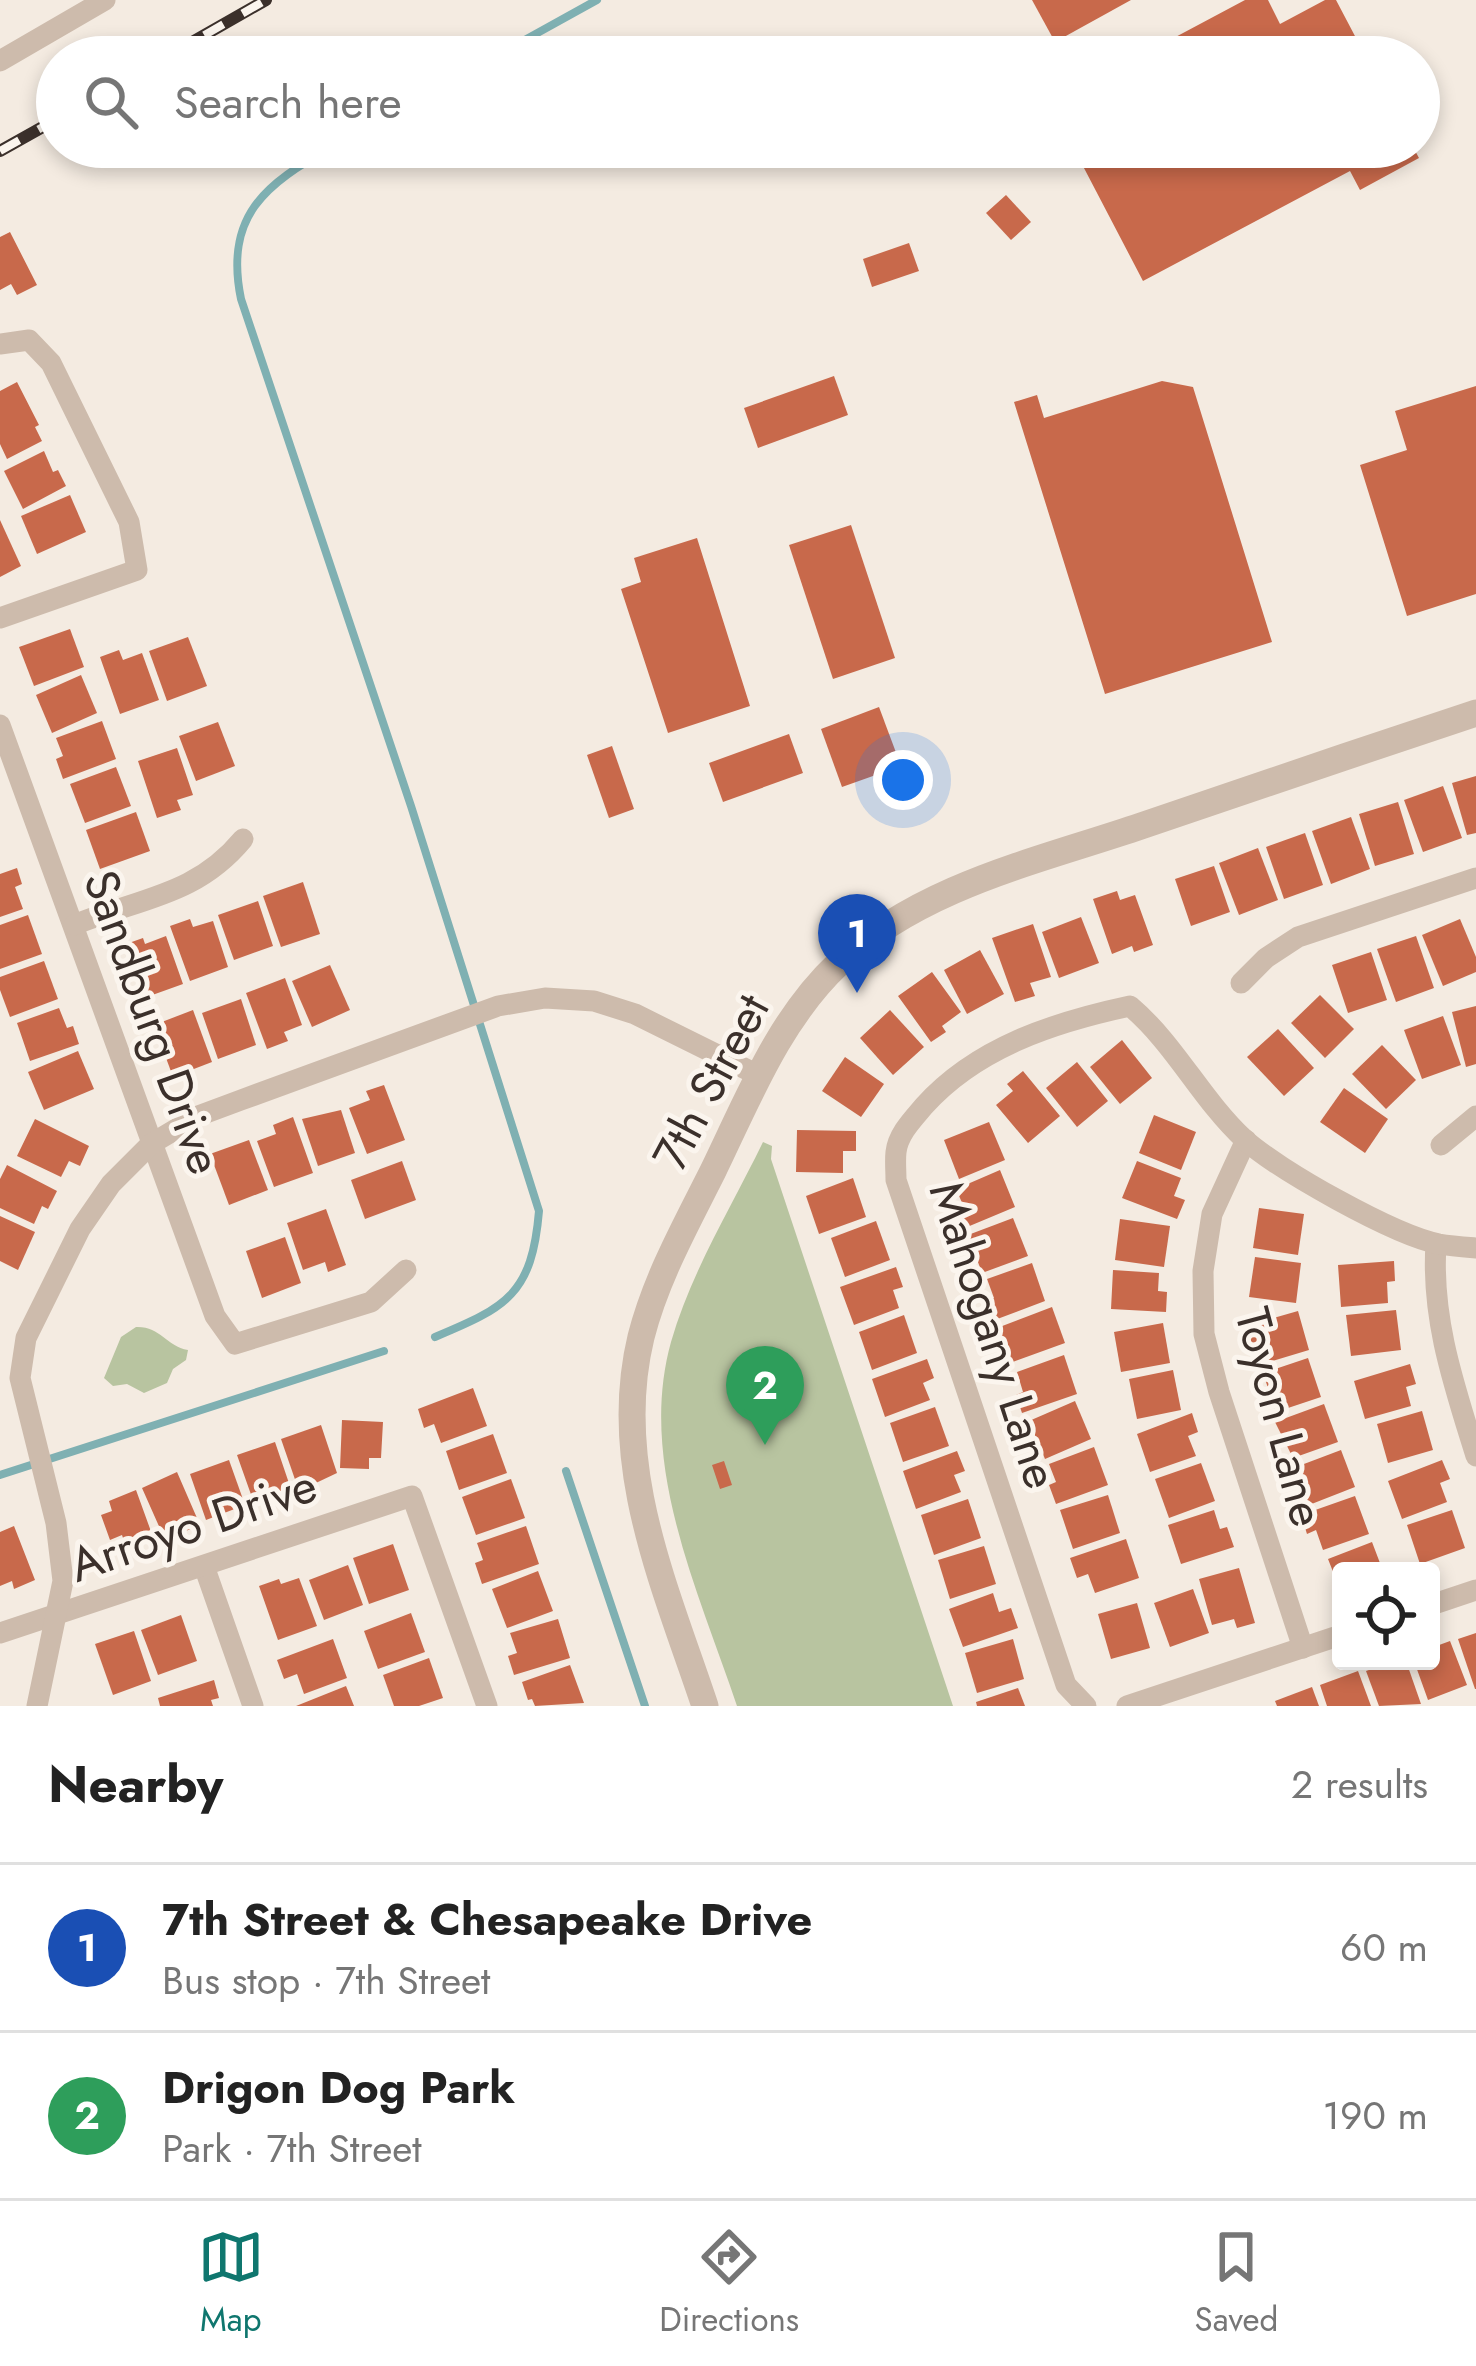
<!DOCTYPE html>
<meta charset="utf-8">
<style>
body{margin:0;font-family:Jost,sans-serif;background:#f6f6f6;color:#222}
.controls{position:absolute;right:36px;bottom:36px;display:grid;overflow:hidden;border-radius:12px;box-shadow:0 6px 18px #0003}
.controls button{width:108px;height:108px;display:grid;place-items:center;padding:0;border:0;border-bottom:3px solid #e0e0e0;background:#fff;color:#222;font:60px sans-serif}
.you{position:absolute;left:903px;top:780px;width:42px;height:42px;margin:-30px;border:9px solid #fff;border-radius:50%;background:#1a73e8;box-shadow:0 0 0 18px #1a73e833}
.badge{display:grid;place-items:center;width:78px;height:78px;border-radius:50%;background:#0f766e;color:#fff;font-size:39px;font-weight:700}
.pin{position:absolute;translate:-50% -99px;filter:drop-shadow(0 3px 6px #0008)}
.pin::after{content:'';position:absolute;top:63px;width:42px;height:36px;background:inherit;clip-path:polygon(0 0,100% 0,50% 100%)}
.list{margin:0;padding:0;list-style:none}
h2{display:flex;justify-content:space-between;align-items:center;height:156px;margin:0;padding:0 48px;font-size:51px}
h2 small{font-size:39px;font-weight:400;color:#767676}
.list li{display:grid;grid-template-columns:78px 1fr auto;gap:36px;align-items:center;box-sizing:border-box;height:168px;padding:0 48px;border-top:3px solid #e0e0e0}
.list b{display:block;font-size:45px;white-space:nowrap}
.list p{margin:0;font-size:39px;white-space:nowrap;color:#767676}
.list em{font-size:39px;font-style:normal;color:#767676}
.icon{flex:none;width:66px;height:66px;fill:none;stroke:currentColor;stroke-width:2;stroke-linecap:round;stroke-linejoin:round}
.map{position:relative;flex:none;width:1476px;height:1706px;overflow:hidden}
.search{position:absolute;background:#fff;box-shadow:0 6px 18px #0003;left:36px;right:36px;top:36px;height:132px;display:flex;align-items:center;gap:30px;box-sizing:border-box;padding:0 42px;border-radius:66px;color:#767676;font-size:45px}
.sheet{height:492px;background:#fff}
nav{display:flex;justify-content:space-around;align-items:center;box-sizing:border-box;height:168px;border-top:3px solid #e0e0e0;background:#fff;font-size:33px;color:#767676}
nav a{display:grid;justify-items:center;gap:6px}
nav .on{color:#0f766e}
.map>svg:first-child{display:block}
.green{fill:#b8c4a0}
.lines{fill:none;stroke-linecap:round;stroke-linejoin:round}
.stream{stroke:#7fb0b2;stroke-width:8}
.building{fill:#c8694b}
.minor{stroke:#cdbbac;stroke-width:21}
.tertiary{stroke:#cdbbac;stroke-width:27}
.rail-casing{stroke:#3b302b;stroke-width:12}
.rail{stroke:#fbf5ee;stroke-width:8;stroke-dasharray:22;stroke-linecap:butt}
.labels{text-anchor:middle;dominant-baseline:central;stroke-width:10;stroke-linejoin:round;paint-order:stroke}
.street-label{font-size:48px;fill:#3b302b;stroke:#fbf5ee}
</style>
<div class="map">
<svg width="1476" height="1706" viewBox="0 0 1476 1706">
<rect width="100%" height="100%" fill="#f4ebe1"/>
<g class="green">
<path d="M763 1142 772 1146 771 1159 953 1706H737C699 1592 637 1464 671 1342 691 1272 732 1206 763 1142Z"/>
<path d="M136 1327C160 1326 166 1346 188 1350L186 1360 173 1369 167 1383 144 1393 127 1384 113 1386 104 1378 121 1337Z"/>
</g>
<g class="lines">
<g class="stream">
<polyline points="494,57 597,0"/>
<path d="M332 147C265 184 224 216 241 299L411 806 539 1211C532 1294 507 1307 435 1337"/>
<polyline points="566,1471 645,1706"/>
<polyline points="0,1475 384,1351"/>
</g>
</g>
<g class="building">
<polygon points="1032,0 1131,0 1055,42"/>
<polygon points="1245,0 1268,0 1280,24 1325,0 1336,0 1366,57 1138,57"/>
<polygon points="1073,147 1413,147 1419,158 1360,190 1350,171 1143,281"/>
<polygon points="1006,195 1031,222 1011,240 986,213"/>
<polygon points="10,232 37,285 17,295 11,284 0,290 0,237"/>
<polygon points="909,243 919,271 872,287 863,259"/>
<polygon points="834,376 848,415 758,448 744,408"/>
<polygon points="1162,381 1193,387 1272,642 1105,694 1014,402 1037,395 1044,418"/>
<polygon points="17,382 39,425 35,427 42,441 7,459 0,444 0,391"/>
<polygon points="1476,386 1476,594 1407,616 1360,465 1407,450 1395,411"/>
<polygon points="44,451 53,472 58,470 66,486 23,509 4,471"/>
<polygon points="70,495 86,532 37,554 21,516"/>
<polygon points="0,520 21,566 0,577"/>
<polygon points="851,525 895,658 833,679 789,545"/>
<polygon points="697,538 750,706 668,733 621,589 641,582 634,558"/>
<polygon points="70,629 84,667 34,686 19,647"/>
<polygon points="188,637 207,686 167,701 149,651"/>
<polygon points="119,650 123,660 142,653 159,700 120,714 100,657"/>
<polygon points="81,675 97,713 52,733 36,695"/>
<polygon points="879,707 901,766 842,787 821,729"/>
<polygon points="102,721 116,759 63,779 56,759 63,756 56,738"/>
<polygon points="218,722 235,766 196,781 179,736"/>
<polygon points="789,734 803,773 723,802 709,763"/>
<polygon points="612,746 634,809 609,818 587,755"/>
<polygon points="177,748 193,795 177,800 181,810 157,818 138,761"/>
<polygon points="116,767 131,806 85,823 70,784"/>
<polygon points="1476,776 1476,833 1467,835 1452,783"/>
<polygon points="1443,786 1462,838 1423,852 1404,800"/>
<polygon points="1398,802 1414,854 1375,866 1359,814"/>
<polygon points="136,812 150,851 100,869 86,830"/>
<polygon points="1351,817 1370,869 1331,884 1312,831"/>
<polygon points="1305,833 1323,885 1284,899 1266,847"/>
<polygon points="1258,848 1278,900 1239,915 1219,863"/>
<polygon points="1214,866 1230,912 1191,926 1175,879"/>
<polygon points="17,868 22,884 15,887 23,909 0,917 0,874"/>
<polygon points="303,882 320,934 281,947 263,896"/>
<polygon points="1117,891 1120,900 1135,895 1153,945 1134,952 1132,946 1112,954 1093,899"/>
<polygon points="258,901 273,946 234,960 218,915"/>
<polygon points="28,915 42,954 0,969 0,925"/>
<polygon points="1081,917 1099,963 1059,978 1042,932"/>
<polygon points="190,919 193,927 213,921 228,967 190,981 170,926"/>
<polygon points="1460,919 1476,957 1476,972 1443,986 1422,935"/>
<polygon points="1033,924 1051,977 1030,983 1035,996 1015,1002 992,938"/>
<polygon points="166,936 183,984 144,998 126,944 143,938 145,944"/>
<polygon points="1416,936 1434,988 1396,1002 1377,949"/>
<polygon points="980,950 1004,994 967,1014 944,970"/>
<polygon points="1371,952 1387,1000 1348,1013 1332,965"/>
<polygon points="44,961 58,999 10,1017 0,990 0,977"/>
<polygon points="330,965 350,1010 312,1027 292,981"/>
<polygon points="932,972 961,1012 942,1026 946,1032 931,1042 898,996"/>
<polygon points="285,978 302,1025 284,1032 288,1041 267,1049 246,993"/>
<polygon points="1320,995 1354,1029 1325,1058 1291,1023"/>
<polygon points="241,999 256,1045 218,1059 202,1013"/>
<polygon points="1476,1006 1476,1064 1466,1067 1452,1012"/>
<polygon points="59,1008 67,1028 73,1026 79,1044 30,1061 17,1023"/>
<polygon points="193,1010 212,1062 173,1077 154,1025"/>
<polygon points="890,1010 924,1047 893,1075 860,1038"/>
<polygon points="1443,1016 1461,1065 1422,1079 1404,1030"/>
<polygon points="1278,1029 1314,1068 1284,1096 1247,1057"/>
<polygon points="1122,1040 1152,1078 1120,1104 1090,1067"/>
<polygon points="1382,1045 1416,1080 1386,1109 1352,1074"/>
<polygon points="78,1051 94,1089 44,1110 28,1072"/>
<polygon points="845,1057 884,1084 861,1117 822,1091"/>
<polygon points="1077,1062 1108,1101 1077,1127 1046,1088"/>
<polygon points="1023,1071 1060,1116 1028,1143 996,1105 1013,1091 1007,1084"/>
<polygon points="384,1085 405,1140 367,1154 349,1108 370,1100 366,1091"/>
<polygon points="1344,1088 1388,1119 1365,1153 1320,1122"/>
<polygon points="341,1110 355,1153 318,1166 302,1119"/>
<polygon points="1154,1115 1196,1132 1181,1170 1139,1153"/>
<polygon points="293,1117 313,1173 274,1187 257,1141 276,1134 273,1125"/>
<polygon points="35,1119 89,1146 80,1166 69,1161 61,1177 17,1156"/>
<polygon points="989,1122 1005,1160 959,1179 944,1140"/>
<polygon points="797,1130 856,1131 856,1151 843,1151 843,1173 796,1172"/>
<polygon points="249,1140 268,1190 229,1205 210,1154"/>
<polygon points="402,1161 416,1200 365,1219 351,1180"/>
<polygon points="1137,1161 1181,1178 1174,1196 1185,1200 1177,1219 1122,1198"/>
<polygon points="7,1165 57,1191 48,1209 42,1206 34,1224 0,1208 0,1179"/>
<polygon points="1000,1170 1015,1207 960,1230 951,1210 963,1205 956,1189"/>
<polygon points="853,1178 866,1217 819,1234 806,1196"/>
<polygon points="1259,1208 1304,1214 1298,1255 1253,1248"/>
<polygon points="326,1209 346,1265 328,1272 325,1262 303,1270 287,1223"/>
<polygon points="0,1216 35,1232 18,1270 0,1261"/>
<polygon points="1013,1218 1028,1256 982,1273 968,1235"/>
<polygon points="1120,1219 1170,1226 1164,1267 1115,1260"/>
<polygon points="876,1221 890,1260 845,1277 831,1238"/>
<polygon points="285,1237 301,1283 262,1298 246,1251"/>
<polygon points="1255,1257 1301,1263 1296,1303 1249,1297"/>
<polygon points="1394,1261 1395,1281 1387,1282 1388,1303 1341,1307 1338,1265"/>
<polygon points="1032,1263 1045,1301 992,1321 984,1301 994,1298 987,1279"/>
<polygon points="896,1267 903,1287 893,1290 899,1308 854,1325 840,1287"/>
<polygon points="1113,1270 1159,1273 1158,1291 1167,1292 1166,1312 1111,1309"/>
<polygon points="1052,1307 1065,1343 1010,1363 997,1328"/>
<polygon points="1396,1310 1401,1350 1351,1356 1346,1315"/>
<polygon points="1298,1311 1309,1350 1263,1364 1257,1344 1248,1347 1242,1327"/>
<polygon points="904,1315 917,1353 872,1370 859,1332"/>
<polygon points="1163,1323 1170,1363 1121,1372 1114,1332"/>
<polygon points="1064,1355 1077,1394 1022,1413 1016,1395 1023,1392 1017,1372"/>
<polygon points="1308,1358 1321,1397 1276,1412 1263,1373"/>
<polygon points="927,1359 934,1378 923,1383 930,1400 885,1417 872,1379"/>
<polygon points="1410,1364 1416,1384 1406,1387 1411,1406 1365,1419 1354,1381"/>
<polygon points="1173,1370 1181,1410 1137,1419 1129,1379"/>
<polygon points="473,1388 487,1426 441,1443 434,1424 424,1428 418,1409"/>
<polygon points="1075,1401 1091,1439 1045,1459 1029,1421"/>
<polygon points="1324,1404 1338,1442 1293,1458 1275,1422"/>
<polygon points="935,1407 949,1446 903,1462 890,1423"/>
<polygon points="1422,1411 1433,1450 1388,1463 1377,1424"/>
<polygon points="1192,1413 1198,1432 1188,1436 1196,1456 1150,1472 1137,1434"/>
<polygon points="342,1420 383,1422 381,1458 369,1458 369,1469 340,1468"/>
<polygon points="321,1425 337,1473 299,1491 281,1439"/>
<polygon points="493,1434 507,1473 459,1490 446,1451"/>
<polygon points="275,1442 294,1498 278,1503 275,1495 254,1503 237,1455"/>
<polygon points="1094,1447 1108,1485 1056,1504 1049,1485 1056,1482 1049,1464"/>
<polygon points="1341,1450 1355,1487 1309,1505 1296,1467"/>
<polygon points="957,1451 965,1471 954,1475 961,1492 916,1509 903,1471"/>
<polygon points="229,1460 245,1505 206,1520 190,1474"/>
<polygon points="1442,1460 1450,1479 1440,1483 1447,1502 1402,1519 1388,1481"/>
<polygon points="724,1461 732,1485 720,1489 712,1465"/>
<polygon points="1201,1463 1215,1501 1169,1518 1155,1479"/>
<polygon points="177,1472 200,1525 181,1533 178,1525 162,1533 142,1488"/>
<polygon points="511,1479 525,1518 476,1535 462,1497"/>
<polygon points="136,1490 153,1537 126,1547 122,1535 110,1540 101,1515 112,1511 109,1501"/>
<polygon points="1108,1495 1120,1533 1073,1549 1060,1510"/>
<polygon points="1355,1496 1369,1534 1323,1550 1316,1530 1307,1534 1301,1515"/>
<polygon points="968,1499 981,1538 934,1555 921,1515"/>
<polygon points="1214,1510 1220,1529 1227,1527 1234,1547 1181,1564 1168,1525"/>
<polygon points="1452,1510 1465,1548 1420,1564 1407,1525"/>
<polygon points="14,1526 35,1580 14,1589 12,1581 0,1586 0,1532"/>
<polygon points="526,1526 539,1564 482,1584 475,1563 483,1560 477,1543"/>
<polygon points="1126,1539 1139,1578 1095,1593 1088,1574 1077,1578 1070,1558"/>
<polygon points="1372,1542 1383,1571 1341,1571 1341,1592 1328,1559"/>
<polygon points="393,1544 409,1590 369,1604 353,1558"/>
<polygon points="984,1546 996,1584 950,1599 938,1560"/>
<polygon points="348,1565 363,1605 324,1620 309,1580"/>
<polygon points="1239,1568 1255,1623 1237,1628 1234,1619 1212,1625 1199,1579"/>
<polygon points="538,1571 553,1611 507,1628 492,1589"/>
<polygon points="299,1578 317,1626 278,1640 259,1586 279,1579 281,1584"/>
<polygon points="1193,1589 1209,1633 1170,1647 1154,1603"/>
<polygon points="993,1593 999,1612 1011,1608 1018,1628 963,1647 949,1609"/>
<polygon points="1137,1603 1150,1648 1111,1659 1098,1614"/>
<polygon points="411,1613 425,1652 378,1669 364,1631"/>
<polygon points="181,1615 197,1661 158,1675 141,1630"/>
<polygon points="558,1619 570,1658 514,1675 508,1656 517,1653 510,1633"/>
<polygon points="134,1631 151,1681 113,1695 95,1644"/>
<polygon points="1476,1633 1476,1689 1475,1689 1458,1639"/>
<polygon points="333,1639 347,1678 304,1694 297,1674 284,1679 277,1660"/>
<polygon points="1013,1639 1024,1679 977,1693 965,1653"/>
<polygon points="1450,1641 1467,1685 1428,1700 1414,1661 1431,1661 1431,1648"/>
<polygon points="429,1658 443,1698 419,1706 394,1706 383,1675"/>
<polygon points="1395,1661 1406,1661 1421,1704 1379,1706 1366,1671"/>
<polygon points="570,1665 584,1703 535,1706 532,1699 528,1700 522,1682"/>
<polygon points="1358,1671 1371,1706 1327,1706 1320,1685"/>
<polygon points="214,1680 219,1698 211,1700 213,1706 160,1706 158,1698"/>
<polygon points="346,1686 354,1706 296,1706"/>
<polygon points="1312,1687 1319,1706 1277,1706 1275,1701"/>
<polygon points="1018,1688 1025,1706 977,1706 976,1702"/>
</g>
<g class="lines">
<g class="minor">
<polyline points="0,61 105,0"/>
<polyline points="0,344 29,340 51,363 129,522 137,570 0,618"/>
<polyline points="0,725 215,1316 235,1344 371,1302 406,1270"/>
<path d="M74 925C140 898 196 896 243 839"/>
<polyline points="1241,983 1266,958 1298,937 1476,878"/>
<polyline points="1246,1140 1212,1214 1203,1271 1204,1334 1219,1392 1303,1648"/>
<polyline points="1441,1145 1476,1116"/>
<path d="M1436 1244C1431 1319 1454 1385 1476 1456"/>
<polyline points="204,1566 253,1706"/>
<polyline points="1431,1605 1476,1590"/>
<polyline points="0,1633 412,1496 487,1706"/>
<polyline points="37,1706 63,1581 56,1523 20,1378 26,1338 80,1229 111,1184 151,1144 198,1116 241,1100 498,1006 545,998 594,1001 635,1014 760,1076"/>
<path d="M1086 1706 1066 1685 896 1180C896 1171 895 1161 896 1152 898 1134 913 1119 924 1106 977 1047 1055 1022 1130 1006 1175 1044 1201 1099 1244 1139 1278 1170 1394 1235 1439 1244 1451 1246 1464 1247 1476 1248"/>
<polyline points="1127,1706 1341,1635"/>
</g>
<path class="tertiary" d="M705 1706C665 1586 610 1465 641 1337 656 1278 686 1225 713 1171 748 1099 779 1019 839 963 921 886 1038 861 1141 826 1253 788 1364 750 1476 713"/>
<g class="rail-casing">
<g id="rail">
<polyline points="166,57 266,0"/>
<polyline points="0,151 57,119"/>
</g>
</g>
<use href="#rail" class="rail"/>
</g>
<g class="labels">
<g class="street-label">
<text transform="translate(153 1022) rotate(70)">Sandburg Drive</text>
<text transform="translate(711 1082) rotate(-62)">7th Street</text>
<text transform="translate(994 1335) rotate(72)">Mahogany Lane</text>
<text transform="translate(1280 1417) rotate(75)">Toyon Lane</text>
<text transform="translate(193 1525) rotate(-19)">Arroyo Drive</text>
</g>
</g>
</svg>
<div class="controls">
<button><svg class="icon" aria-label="locate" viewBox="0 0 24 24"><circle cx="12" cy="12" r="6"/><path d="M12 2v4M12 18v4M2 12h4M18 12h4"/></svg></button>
</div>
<div class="you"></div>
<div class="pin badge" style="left:857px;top:993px;background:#1a4fb4">1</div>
<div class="pin badge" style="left:765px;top:1445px;background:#2e9e5b">2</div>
<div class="search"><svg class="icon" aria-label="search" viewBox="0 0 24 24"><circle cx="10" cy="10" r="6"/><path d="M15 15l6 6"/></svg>Search here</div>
</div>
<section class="sheet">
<h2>Nearby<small>2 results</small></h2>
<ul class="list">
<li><span class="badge" style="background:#1a4fb4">1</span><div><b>7th Street &amp; Chesapeake Drive</b><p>Bus stop · 7th Street</p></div><em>60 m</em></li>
<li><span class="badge" style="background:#2e9e5b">2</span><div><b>Drigon Dog Park</b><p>Park · 7th Street</p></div><em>190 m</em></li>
</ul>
</section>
<nav>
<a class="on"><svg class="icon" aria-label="map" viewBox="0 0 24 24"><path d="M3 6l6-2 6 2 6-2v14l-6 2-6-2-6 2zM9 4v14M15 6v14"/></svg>Map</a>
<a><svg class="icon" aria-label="directions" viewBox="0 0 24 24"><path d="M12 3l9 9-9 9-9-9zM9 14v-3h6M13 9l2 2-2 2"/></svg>Directions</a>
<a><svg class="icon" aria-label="saved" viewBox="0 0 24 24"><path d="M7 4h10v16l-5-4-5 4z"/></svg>Saved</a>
</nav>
